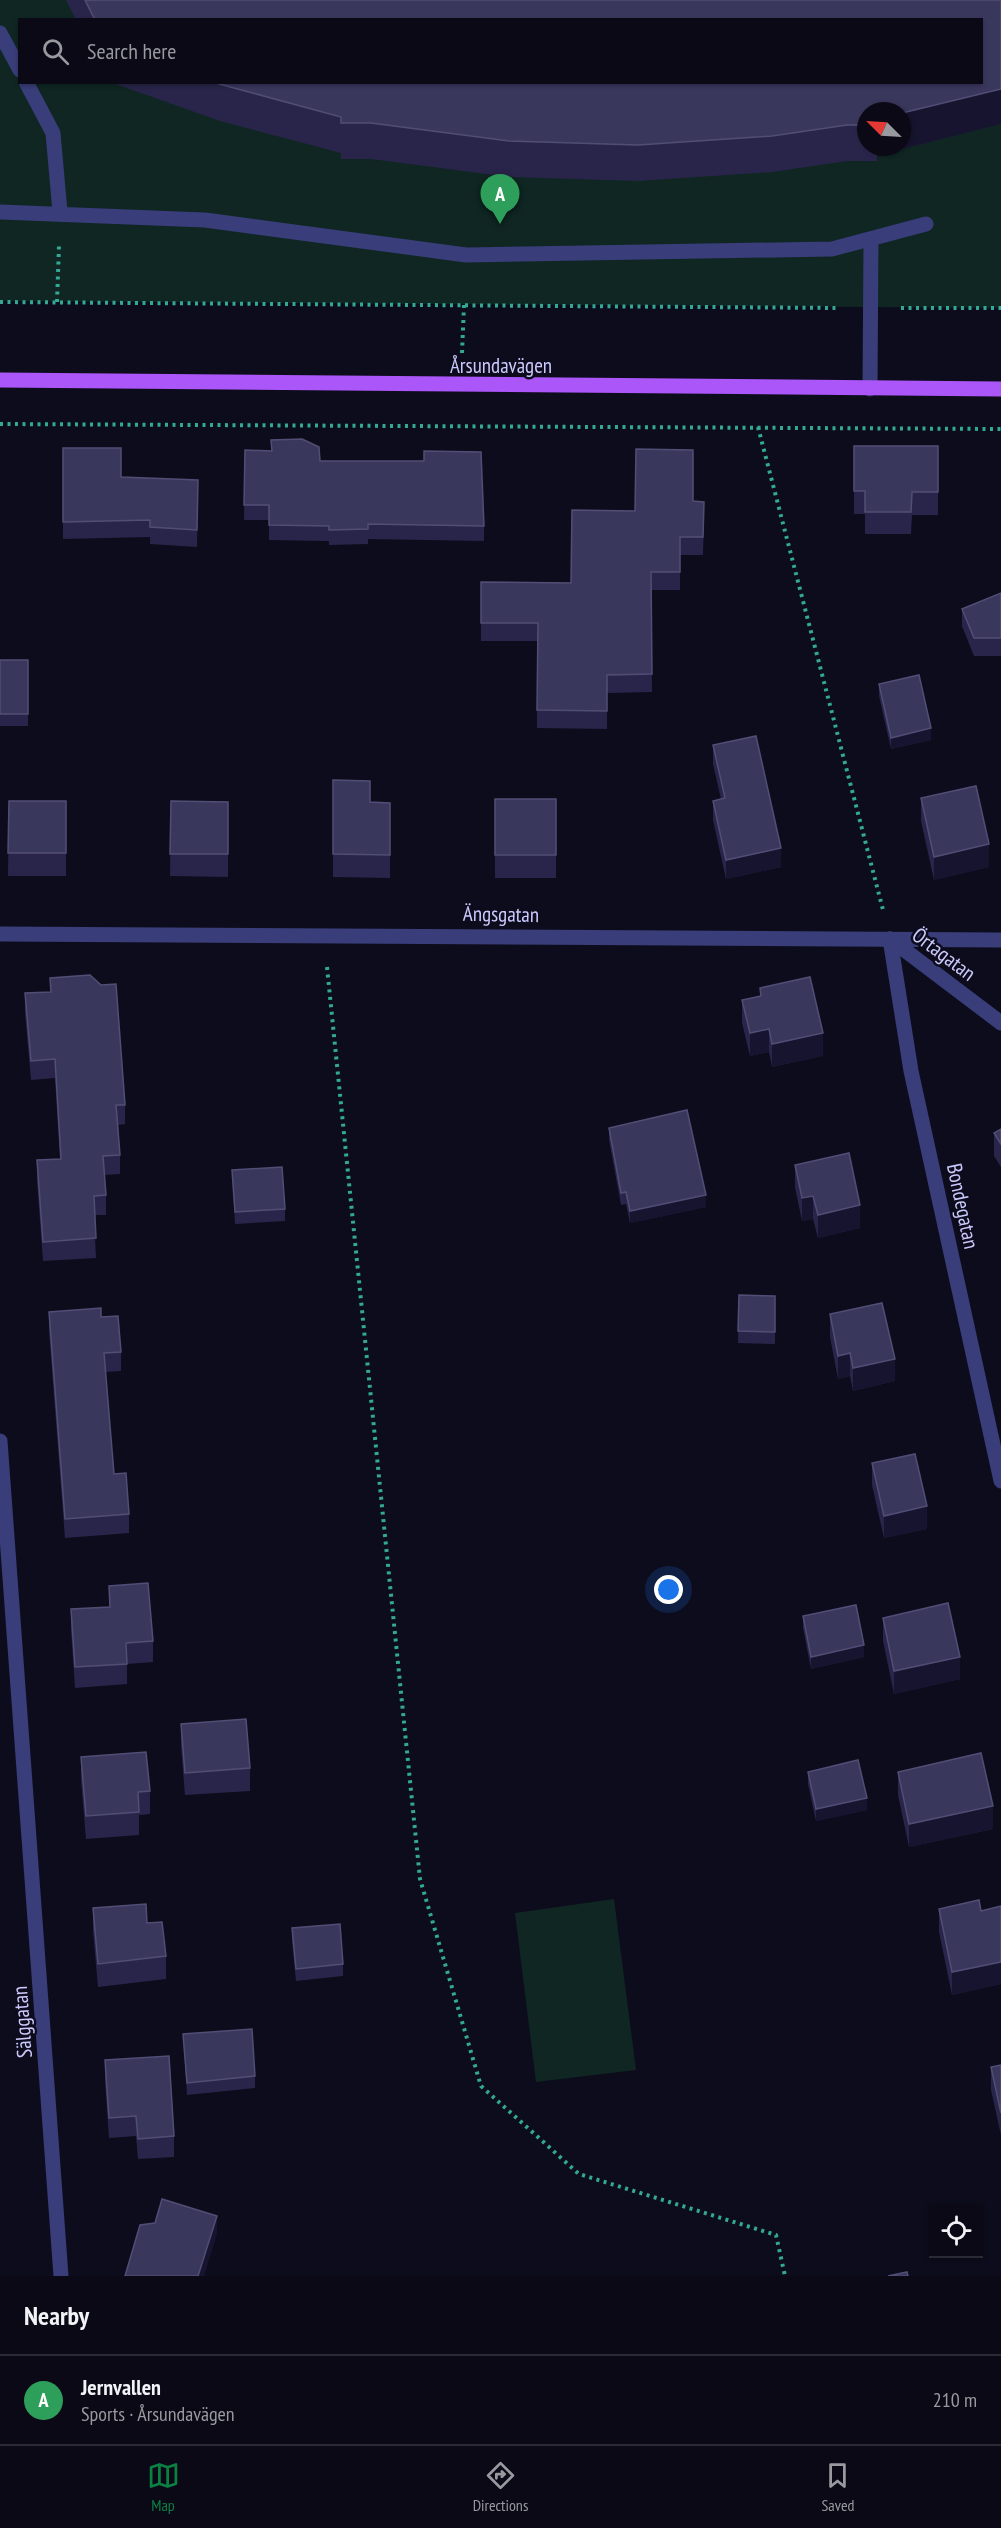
<!DOCTYPE html>
<meta charset="utf-8">
<style>
body{margin:0;font-family:"PT Sans Narrow",sans-serif;background:#181722;color:#f1f3f6}
.controls{position:absolute;right:18px;bottom:18px;display:grid;overflow:hidden;border-radius:0px;box-shadow:0 2px 4px #0004}
.controls button{width:54px;height:54px;display:grid;place-items:center;padding:0;border:0;border-bottom:2px solid #2a2a34;background:#0a0915;color:#f1f3f6;font:30px sans-serif}
.compass{position:absolute;left:857px;top:102px;width:54px;height:54px;border-radius:50%;background:#0a0915;box-shadow:0 2px 4px #0004;rotate:294deg}
.you{position:absolute;left:669px;top:1590px;width:21px;height:21px;margin:-15px;border:4px solid #fff;border-radius:50%;background:#1a73e8;box-shadow:0 0 0 9px #1a73e833}
.badge{display:grid;place-items:center;width:39px;height:39px;border-radius:50%;background:#0b8043;color:#fff;font-size:20px;font-weight:700}
.pin{position:absolute;translate:-50% -50px;filter:drop-shadow(0 2px 3px #0008)}
.pin::after{content:'';position:absolute;top:32px;width:21px;height:18px;background:inherit;clip-path:polygon(0 0,100% 0,50% 100%)}
.list{margin:0;padding:0;list-style:none}
h2{display:flex;justify-content:space-between;align-items:center;height:78px;margin:0;padding:0 24px;font-size:26px}
h2 small{font-size:20px;font-weight:400;color:#999aa0}
.list li{display:grid;grid-template-columns:39px 1fr auto;gap:18px;align-items:center;box-sizing:border-box;height:90px;padding:0 24px;border-top:2px solid #2a2a34}
.list b{display:block;font-size:22px;white-space:nowrap}
.list p{margin:0;font-size:20px;white-space:nowrap;color:#999aa0}
.list em{font-size:20px;font-style:normal;color:#999aa0}
.icon{flex:none;width:33px;height:33px;fill:none;stroke:currentColor;stroke-width:2;stroke-linecap:round;stroke-linejoin:round}
.map{position:relative;flex:none;width:1001px;height:2276px;overflow:hidden}
.search{position:absolute;background:#0a0915;box-shadow:0 2px 4px #0004;left:18px;right:18px;top:18px;height:66px;display:flex;align-items:center;gap:15px;box-sizing:border-box;padding:0 21px;border-radius:0px;color:#999aa0;font-size:22px}
.sheet{height:168px;background:#0a0915}
nav{display:flex;justify-content:space-around;align-items:center;box-sizing:border-box;height:84px;border-top:2px solid #2a2a34;background:#0a0915;font-size:16px;color:#999aa0}
nav a{display:grid;justify-items:center;gap:3px}
nav .on{color:#0b8043}
.map>svg:first-child{display:block}
.green{fill:#0f2623;fill-rule:evenodd}
.lines{fill:none;stroke-linecap:round;stroke-linejoin:round}
.path{stroke:#32a895;stroke-width:4;stroke-dasharray:3 4.5;stroke-linecap:butt}
.minor{stroke:#393d79;stroke-width:15}
.major{stroke:#ab56f8;stroke-width:15}
.wall{fill:#29254a;fill-rule:evenodd}
.shaded-wall{fill:#17142f}
.building{fill:#3a375d;stroke:#514e76;stroke-width:1.5}
.labels{text-anchor:middle;dominant-baseline:central;stroke-width:5;stroke-linejoin:round;paint-order:stroke}
.street-label{font-size:21px;fill:#cac9fd;stroke:#0d0c1c}
</style>
<div class="map">
<svg width="1001" height="2276" viewBox="0 0 1001 2276">
<rect width="100%" height="100%" fill="#0d0c1c"/>
<g class="green">
<path d="M0 0H1001V308L0 301ZM20 20H982V82H20ZM866 111H902V147H866Z"/>
<polygon points="614,1899 636,2070 536,2082 515,1913"/>
</g>
<g class="lines">
<g class="path">
<polyline points="0,302 839,308"/>
<polyline points="57,302 59,246"/>
<polyline points="901,308 1001,308"/>
<polyline points="462,353 464,305"/>
<polyline points="0,424 1001,429"/>
<polyline points="758,427 883,910"/>
<polyline points="327,967 420,1879 481,2086 579,2174 776,2235 785,2276"/>
</g>
<g class="minor">
<polyline points="0,33 20,70"/>
<polyline points="26,82 53,133 60,212"/>
<polyline points="0,212 205,220 466,255 832,249 926,224"/>
<polyline points="870,389 871,239"/>
<polyline points="0,934 1001,940"/>
<polyline points="890,939 911,1071 1001,1481"/>
<polyline points="890,939 1001,1023"/>
<polyline points="0,1441 61,2276"/>
</g>
<polyline class="major" points="0,380 1001,389"/>
</g>
<g class="wall">
<path d="M66 0H1001V124L878 155 877 161H847L772 172 638 181 509 177 371 159H341V153L220 121 110 82H981V20H76ZM866 111 902 147H866Z"/>
<polygon points="271,440 320,461 484,526 484,541 368,539 368,544 329,545 329,541 269,540 269,520 244,520 245,450 271,451"/>
<polygon points="854,446 938,446 938,515 912,515 911,534 865,534 865,514 854,514"/>
<polygon points="63,448 121,477 198,497 197,547 150,544 150,537 63,539"/>
<polygon points="693,501 704,520 703,555 680,555 680,590 651,590 652,692 607,693 607,729 537,728 537,641 481,641 481,582 571,583 635,511"/>
<polygon points="1001,593 1001,656 974,656 962,626 962,609"/>
<rect x="0" y="660" width="28" height="66"/>
<polygon points="879,684 931,740 891,749 879,696"/>
<polygon points="713,745 781,867 726,879 713,820 713,801 721,799 713,764"/>
<polygon points="333,780 370,802 390,803 390,878 333,877"/>
<polygon points="921,798 989,867 934,880 921,821"/>
<rect x="495" y="799" width="61" height="79"/>
<polygon points="9,801 66,801 66,876 8,876"/>
<polygon points="171,801 228,802 228,877 170,876"/>
<polygon points="50,978 125,1105 125,1124 118,1125 120,1155 120,1174 104,1175 106,1195 106,1215 94,1215 96,1258 43,1261 37,1180 37,1160 60,1159 55,1078 31,1080 25,1013 25,993 50,992"/>
<polygon points="760,988 823,1056 772,1067 769,1052 750,1056 742,1023 742,1000 760,996"/>
<polygon points="609,1128 706,1207 630,1223 626,1204 621,1205 609,1140"/>
<polygon points="1001,1129 1001,1167 994,1156 994,1133"/>
<polygon points="795,1165 860,1228 818,1238 813,1219 802,1221 795,1187"/>
<polygon points="232,1170 285,1209 285,1221 235,1224"/>
<polygon points="739,1295 775,1296 775,1344 738,1343"/>
<polygon points="49,1312 101,1317 121,1352 121,1371 105,1372 114,1474 129,1514 129,1533 65,1538 49,1331"/>
<polygon points="830,1314 895,1381 853,1391 850,1376 838,1379 830,1337"/>
<polygon points="872,1463 927,1529 884,1538 872,1485"/>
<polygon points="109,1586 153,1641 153,1662 127,1664 127,1684 75,1688 71,1630 71,1609 109,1607"/>
<polygon points="803,1616 864,1657 811,1669 803,1628"/>
<polygon points="883,1618 960,1679 894,1694 883,1641"/>
<polygon points="181,1724 250,1768 250,1791 185,1795 181,1746"/>
<polygon points="81,1757 150,1791 150,1814 139,1815 139,1835 86,1839 81,1780"/>
<polygon points="808,1772 867,1810 816,1821 808,1784"/>
<polygon points="898,1772 993,1829 909,1847 898,1795"/>
<polygon points="1001,1906 1001,1984 952,1995 939,1932 939,1909 981,1911"/>
<polygon points="93,1908 147,1923 166,1956 166,1979 98,1987 93,1931"/>
<polygon points="292,1928 343,1964 343,1976 296,1981 292,1940"/>
<polygon points="183,2034 255,2076 255,2088 187,2095"/>
<polygon points="105,2060 174,2136 174,2157 138,2159 136,2136 109,2138 105,2081"/>
<polygon points="1001,2065 1001,2135 991,2090 991,2067"/>
</g>
<g class="shaded-wall">
<polygon points="1001,89 1001,124 878,155 877,161 877,147 902,147 902,113"/>
<polygon points="931,728 931,740 891,749 891,738"/>
<polygon points="989,844 989,867 934,880 934,857"/>
<polygon points="781,848 781,867 726,879 726,860"/>
<polygon points="769,1029 769,1052 750,1056 750,1033"/>
<polygon points="823,1033 823,1056 772,1067 772,1044"/>
<polygon points="706,1195 706,1207 630,1223 630,1211"/>
<polygon points="813,1196 813,1219 802,1221 802,1198"/>
<polygon points="860,1205 860,1228 818,1238 818,1215"/>
<polygon points="850,1353 850,1376 838,1379 838,1356"/>
<polygon points="895,1359 895,1381 853,1391 853,1368"/>
<polygon points="927,1506 927,1529 884,1538 884,1516"/>
<polygon points="864,1645 864,1657 811,1669 811,1657"/>
<polygon points="960,1657 960,1679 894,1694 894,1671"/>
<polygon points="867,1798 867,1810 816,1821 816,1809"/>
<polygon points="993,1806 993,1829 909,1847 909,1824"/>
<polygon points="1001,1962 1001,1984 952,1995 952,1972"/>
<polygon points="217,2216 217,2234 204,2276 198,2276"/>
</g>
<g class="building">
<polygon points="85,0 1001,0 1001,89 902,113 902,111 866,111 866,125 847,125 772,136 638,145 509,141 371,123 341,123 341,117 212,82 981,82 981,20 95,20"/>
<polygon points="302,439 319,447 320,461 424,461 424,451 481,452 484,526 368,524 368,529 329,530 329,526 269,525 269,505 244,505 245,450 272,451 271,440"/>
<polygon points="854,446 938,446 938,492 912,492 911,512 865,512 865,491 854,491"/>
<polygon points="63,448 121,448 121,477 198,480 197,530 150,527 150,520 63,522"/>
<polygon points="636,449 693,450 693,501 704,502 703,537 680,537 680,572 651,572 652,674 607,675 607,711 537,710 538,623 481,623 481,582 571,583 572,510 635,511"/>
<polygon points="1001,593 1001,638 974,638 962,609"/>
<rect x="0" y="660" width="28" height="54"/>
<polygon points="919,675 931,728 891,738 879,684"/>
<polygon points="756,736 781,848 726,860 713,801 725,798 713,745"/>
<polygon points="333,780 370,781 370,802 390,803 390,855 333,854"/>
<polygon points="976,786 989,844 934,857 921,798"/>
<rect x="495" y="799" width="61" height="56"/>
<polygon points="9,801 66,801 66,853 8,853"/>
<polygon points="171,801 228,802 228,854 170,854"/>
<polygon points="90,975 101,985 116,984 125,1105 116,1105 120,1155 103,1156 106,1195 94,1196 96,1238 43,1242 37,1160 61,1159 55,1059 31,1061 25,993 51,992 50,978"/>
<polygon points="810,977 823,1033 772,1044 769,1029 750,1033 742,1000 761,996 760,988"/>
<polygon points="687,1110 706,1195 630,1211 626,1192 621,1193 609,1128"/>
<polygon points="1001,1129 1001,1144 994,1133"/>
<polygon points="849,1153 860,1205 818,1215 813,1196 802,1198 795,1165"/>
<polygon points="282,1167 285,1209 235,1212 232,1170"/>
<polygon points="739,1295 775,1296 775,1332 738,1331"/>
<polygon points="882,1303 895,1359 853,1368 850,1353 838,1356 830,1314"/>
<polygon points="101,1308 101,1317 118,1316 121,1352 104,1353 114,1474 126,1473 129,1514 65,1519 49,1312"/>
<polygon points="915,1454 927,1506 884,1516 872,1463"/>
<polygon points="148,1583 153,1641 126,1643 127,1664 75,1667 71,1609 110,1607 109,1586"/>
<polygon points="948,1603 960,1657 894,1671 883,1618"/>
<polygon points="856,1605 864,1645 811,1657 803,1616"/>
<polygon points="246,1719 250,1768 185,1773 181,1724"/>
<polygon points="146,1752 150,1791 138,1792 139,1812 86,1816 81,1757"/>
<polygon points="981,1753 993,1806 909,1824 898,1772"/>
<polygon points="858,1760 867,1798 816,1809 808,1772"/>
<polygon points="979,1900 981,1911 1001,1906 1001,1962 952,1972 939,1909"/>
<polygon points="146,1904 147,1923 162,1922 166,1956 98,1964 93,1908"/>
<polygon points="340,1924 343,1964 296,1969 292,1928"/>
<polygon points="252,2029 255,2076 187,2083 183,2034"/>
<polygon points="169,2056 174,2136 138,2139 136,2116 109,2118 105,2060"/>
<polygon points="1001,2065 1001,2113 991,2067"/>
<polygon points="162,2199 217,2216 198,2276 125,2276 140,2225 155,2223"/>
<polygon points="907,2272 908,2276 888,2276"/>
</g>
<g class="labels">
<g class="street-label">
<text x="501" y="365">Årsundavägen</text>
<text transform="translate(501 914) rotate(1)">Ängsgatan</text>
<text transform="translate(944 954) rotate(37)">Örtagatan</text>
<text transform="translate(963 1206) rotate(78)">Bondegatan</text>
<text transform="translate(22 2022) rotate(-94)">Sälggatan</text>
</g>
</g>
</svg>
<div class="controls">
<button><svg class="icon" aria-label="locate" viewBox="0 0 24 24"><circle cx="12" cy="12" r="6"/><path d="M12 2v4M12 18v4M2 12h4M18 12h4"/></svg></button>
</div>
<svg class="compass" viewBox="-18 -18 36 36"><path d="M0-13l5 13h-10z" fill="#e53935"/><path d="M0 13l5-13h-10z" fill="#999aa0"/></svg>
<div class="you"></div>
<div class="pin badge" style="left:500px;top:224px;background:#2e9e5b">A</div>
<div class="search"><svg class="icon" aria-label="search" viewBox="0 0 24 24"><circle cx="10" cy="10" r="6"/><path d="M15 15l6 6"/></svg>Search here</div>
</div>
<section class="sheet">
<h2>Nearby<small></small></h2>
<ul class="list">
<li><span class="badge" style="background:#2e9e5b">A</span><div><b>Jernvallen</b><p>Sports · Årsundavägen</p></div><em>210 m</em></li>
</ul>
</section>
<nav>
<a class="on"><svg class="icon" aria-label="map" viewBox="0 0 24 24"><path d="M3 6l6-2 6 2 6-2v14l-6 2-6-2-6 2zM9 4v14M15 6v14"/></svg>Map</a>
<a><svg class="icon" aria-label="directions" viewBox="0 0 24 24"><path d="M12 3l9 9-9 9-9-9zM9 14v-3h6M13 9l2 2-2 2"/></svg>Directions</a>
<a><svg class="icon" aria-label="saved" viewBox="0 0 24 24"><path d="M7 4h10v16l-5-4-5 4z"/></svg>Saved</a>
</nav>
